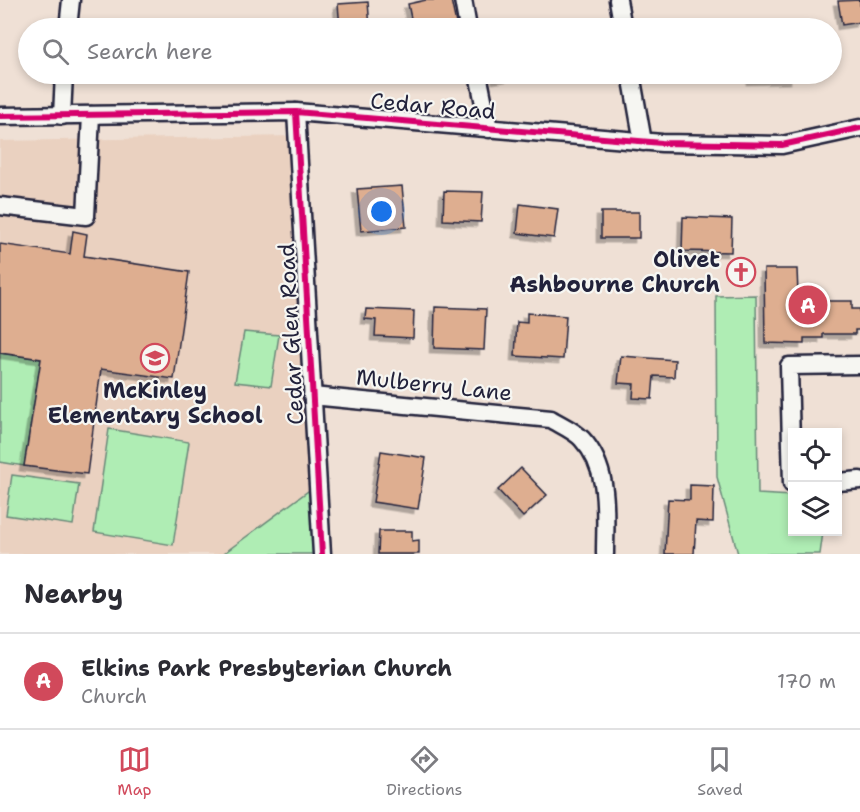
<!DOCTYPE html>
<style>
body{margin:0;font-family:"Shantell Sans",sans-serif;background:#f7f7f7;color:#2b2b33}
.controls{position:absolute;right:18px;bottom:18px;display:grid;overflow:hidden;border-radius:0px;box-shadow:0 3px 9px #0003}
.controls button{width:54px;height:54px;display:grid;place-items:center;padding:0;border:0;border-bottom:2px solid #e1e1e2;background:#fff;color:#2b2b33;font:30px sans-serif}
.you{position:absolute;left:382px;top:212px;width:21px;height:21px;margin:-15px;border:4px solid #fff;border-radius:50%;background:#1a73e8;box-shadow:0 0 0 9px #1a73e833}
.badge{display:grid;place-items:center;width:39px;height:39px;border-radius:50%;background:#d1495b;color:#fff;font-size:20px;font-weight:700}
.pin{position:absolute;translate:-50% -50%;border:3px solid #fff;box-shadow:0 2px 6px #0006}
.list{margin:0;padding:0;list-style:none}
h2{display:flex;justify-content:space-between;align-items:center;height:78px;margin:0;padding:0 24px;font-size:26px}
h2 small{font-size:20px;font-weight:400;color:#7c7c81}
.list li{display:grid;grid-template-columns:39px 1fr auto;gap:18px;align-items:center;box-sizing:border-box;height:96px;padding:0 24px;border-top:2px solid #e1e1e2}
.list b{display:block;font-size:22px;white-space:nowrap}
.list p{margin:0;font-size:20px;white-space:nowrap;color:#7c7c81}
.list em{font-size:20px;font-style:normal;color:#7c7c81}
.icon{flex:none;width:33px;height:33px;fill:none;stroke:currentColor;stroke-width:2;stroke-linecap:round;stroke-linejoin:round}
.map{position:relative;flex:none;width:860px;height:554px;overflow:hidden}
.search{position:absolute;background:#fff;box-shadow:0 3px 9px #0003;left:18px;right:18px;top:18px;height:66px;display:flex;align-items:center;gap:15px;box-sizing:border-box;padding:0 21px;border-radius:33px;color:#7c7c81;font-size:22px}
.sheet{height:174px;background:#fff}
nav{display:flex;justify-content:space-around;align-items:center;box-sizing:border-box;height:84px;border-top:2px solid #e1e1e2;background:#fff;font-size:16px;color:#7c7c81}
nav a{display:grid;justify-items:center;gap:3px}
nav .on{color:#d1495b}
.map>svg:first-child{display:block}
.built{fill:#ead1c0}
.green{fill:#afedb4;stroke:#688878;stroke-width:1.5}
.building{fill:#deae90;stroke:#22223b;stroke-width:1.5;filter:url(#shadow)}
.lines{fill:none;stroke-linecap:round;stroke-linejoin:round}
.minor-casing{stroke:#22223b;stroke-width:21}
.minor{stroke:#f6f6f2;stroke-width:16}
.cycleway-casing{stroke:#f6f6f2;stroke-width:10}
.cycleway{stroke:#d6006c;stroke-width:6}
.labels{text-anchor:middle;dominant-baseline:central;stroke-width:4.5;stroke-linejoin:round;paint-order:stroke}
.street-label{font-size:22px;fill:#22223b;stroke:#f6f6f2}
.poi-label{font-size:22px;font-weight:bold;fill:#22223b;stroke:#f6f6f2;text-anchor:end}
</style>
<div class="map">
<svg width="860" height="554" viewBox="0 0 860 554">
<defs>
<filter id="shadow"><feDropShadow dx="-4.5" dy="4.5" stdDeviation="0" flood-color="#0004"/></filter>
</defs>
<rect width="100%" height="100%" fill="#efe0d5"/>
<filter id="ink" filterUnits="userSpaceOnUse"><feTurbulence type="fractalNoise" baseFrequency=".0167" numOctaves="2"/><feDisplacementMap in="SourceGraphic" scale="12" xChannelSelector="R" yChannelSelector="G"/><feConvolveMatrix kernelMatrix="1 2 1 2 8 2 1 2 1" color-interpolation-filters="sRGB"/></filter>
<g filter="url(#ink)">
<polygon class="built" points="298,136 319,483 223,554 0,554 0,141"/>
<g class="green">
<polygon points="756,295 758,494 792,496 792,532 823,532 820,554 738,554 717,477 716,296"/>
<polygon points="244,332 279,335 271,386 235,382"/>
<polygon points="0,353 41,359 24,466 0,462"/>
<polygon points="109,429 189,442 173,545 94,532"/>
<polygon points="12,475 79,484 73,525 6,515"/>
<polygon points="319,483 322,554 223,554"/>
</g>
<g class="building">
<polygon points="426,0 451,0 457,28 413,28 408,4"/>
<polygon points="860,0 860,22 842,25 838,1"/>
<polygon points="368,2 370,28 340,28 338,4"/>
<polygon points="496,74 510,74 511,77 497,79"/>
<polygon points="751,74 795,74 795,79 751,80"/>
<polygon points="402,186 406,227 361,231 357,189"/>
<polygon points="444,191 483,192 481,222 443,220"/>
<polygon points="520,204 558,209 554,238 517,233"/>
<rect x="601" y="212" width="38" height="26"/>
<polygon points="683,217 732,219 731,252 682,251"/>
<polygon points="73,231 87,234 84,256 189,272 174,379 101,369 87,474 24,466 41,359 0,353 0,244 70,254"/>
<polygon points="764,269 797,269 798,294 808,294 808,301 852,301 852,309 860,309 860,330 855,330 855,334 823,334 823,338 804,338 804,344 765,343"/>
<polygon points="435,307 486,309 484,350 434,348"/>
<polygon points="366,309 414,311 413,338 375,336 376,320 365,319"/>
<polygon points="527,313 566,316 563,359 515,356 517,322 527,323"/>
<polygon points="621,356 675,360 674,377 654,376 652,399 633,398 634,384 618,383"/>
<polygon points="381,451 426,458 418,509 373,502"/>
<polygon points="521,468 547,495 523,517 498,490"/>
<polygon points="690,485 714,486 713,522 696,521 694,554 665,554 668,499 690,500"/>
<polygon points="379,531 412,531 412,541 419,540 419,554 378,554"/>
</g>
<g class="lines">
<g class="minor-casing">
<g id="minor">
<polyline points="463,0 468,28"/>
<polyline points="618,0 623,28"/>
<polyline points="68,28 71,0"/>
<polyline points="478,74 489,129"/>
<polyline points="631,74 643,142"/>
<polyline points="296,112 322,554"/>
<polyline points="0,116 296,112 662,143 782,145 860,128"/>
<polyline points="62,116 64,74"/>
<polyline points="0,206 86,216 91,115"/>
<path d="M312 396 551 419C561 425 575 431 582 439 611 470 605 515 605 554"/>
<polyline points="838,482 860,480"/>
<polyline points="792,484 789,366 860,365"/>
</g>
</g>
<use href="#minor" class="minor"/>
<g class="cycleway-casing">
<g id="cycleway">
<polyline points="296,112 322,554"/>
<polyline points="0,116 296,112 662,143 782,145 860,128"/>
</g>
</g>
<use href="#cycleway" class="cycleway"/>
</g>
</g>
<defs>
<g id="church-ring" transform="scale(1.5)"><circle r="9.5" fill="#f6f6f2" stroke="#d1495b" stroke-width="1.5"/><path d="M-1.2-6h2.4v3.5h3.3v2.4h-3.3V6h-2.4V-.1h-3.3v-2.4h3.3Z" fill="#d1495b"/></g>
<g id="school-ring" transform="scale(1.5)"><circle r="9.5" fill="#f6f6f2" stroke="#d1495b" stroke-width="1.5"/><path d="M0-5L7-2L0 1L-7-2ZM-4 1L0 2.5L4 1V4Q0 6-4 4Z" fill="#d1495b"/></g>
</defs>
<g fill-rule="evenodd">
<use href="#church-ring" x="741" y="272"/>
<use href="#school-ring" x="155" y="358"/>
</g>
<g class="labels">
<g class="street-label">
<text transform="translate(433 106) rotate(5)">Cedar Road</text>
<text transform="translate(291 334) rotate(-93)">Cedar Glen Road</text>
<text transform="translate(434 385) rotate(6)">Mulberry Lane</text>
</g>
<g class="poi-label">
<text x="720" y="259">Olivet<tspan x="720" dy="25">Ashbourne Church</tspan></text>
<text x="155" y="390" text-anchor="middle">McKinley<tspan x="155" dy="25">Elementary School</tspan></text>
</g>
</g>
</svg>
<div class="controls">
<button><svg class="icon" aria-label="locate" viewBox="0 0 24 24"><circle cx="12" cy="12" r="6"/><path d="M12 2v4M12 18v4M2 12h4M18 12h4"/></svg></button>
<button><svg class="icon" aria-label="layers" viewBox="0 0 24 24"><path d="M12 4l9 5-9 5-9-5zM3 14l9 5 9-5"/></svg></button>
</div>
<div class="you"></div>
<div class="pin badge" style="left:808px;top:305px">A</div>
<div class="search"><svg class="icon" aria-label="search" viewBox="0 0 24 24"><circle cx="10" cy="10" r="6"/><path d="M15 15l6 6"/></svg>Search here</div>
</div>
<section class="sheet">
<h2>Nearby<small></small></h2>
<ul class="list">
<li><span class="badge">A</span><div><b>Elkins Park Presbyterian Church</b><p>Church</p></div><em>170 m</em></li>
</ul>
</section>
<nav>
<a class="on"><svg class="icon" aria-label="map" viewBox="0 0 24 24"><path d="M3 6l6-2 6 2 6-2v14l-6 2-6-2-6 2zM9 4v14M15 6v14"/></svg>Map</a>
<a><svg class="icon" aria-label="directions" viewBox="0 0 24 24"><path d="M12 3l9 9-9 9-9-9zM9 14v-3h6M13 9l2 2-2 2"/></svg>Directions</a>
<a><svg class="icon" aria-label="saved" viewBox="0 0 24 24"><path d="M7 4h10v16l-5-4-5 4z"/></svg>Saved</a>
</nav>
